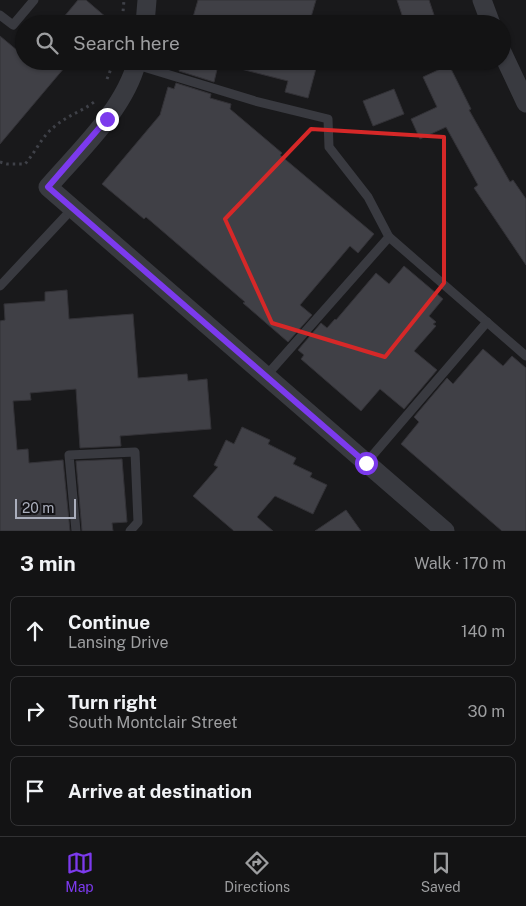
<!DOCTYPE html>
<meta charset="utf-8">
<style>
body{margin:0;font-family:"Public Sans",sans-serif;background:#1c1c1d;color:#f1f3f6}
.scale{position:absolute;left:15px;bottom:12px;width:61px;box-sizing:border-box;padding-left:5px;border:2px solid #aaaebc;border-top:0;font-size:14px;line-height:18px;white-space:nowrap;color:#aaaebc;-webkit-text-stroke:4px #141316;paint-order:stroke}
.stop{position:absolute;width:15px;height:15px;margin:-11px;border:4px solid #7c3aed;border-radius:50%;background:#fff}
.stop.end{background:#7c3aed;border-color:#fff;box-shadow:0 1px 5px #0008}
.list{margin:0;padding:0;list-style:none}
h2{display:flex;justify-content:space-between;align-items:center;height:65px;margin:0;padding:0 20px;font-size:21px}
h2 small{font-size:16px;font-weight:400;color:#9d9ea0}
.list li{display:grid;grid-template-columns:32px 1fr auto;gap:15px;align-items:center;box-sizing:border-box;height:70px;margin:0 10px 10px;padding:0 10px;border:1px solid #323234;border-radius:8px}
.list b{display:block;font-size:19px;white-space:nowrap}
.list p{margin:0;font-size:16px;white-space:nowrap;color:#9d9ea0}
.list em{font-size:16px;font-style:normal;color:#9d9ea0}
.icon{flex:none;width:28px;height:28px;fill:none;stroke:currentColor;stroke-width:2;stroke-linecap:round;stroke-linejoin:round}
.map{position:relative;flex:none;width:526px;height:531px;overflow:hidden}
.search{position:absolute;background:#131314;box-shadow:0 1px 4px #0004;left:15px;right:15px;top:15px;height:55px;display:flex;align-items:center;gap:12px;box-sizing:border-box;padding:0 18px;border-radius:28px;color:#9d9ea0;font-size:19px}
.sheet{height:305px;background:#131314}
nav{display:flex;justify-content:space-around;align-items:center;box-sizing:border-box;height:70px;border-top:1px solid #323234;background:#131314;font-size:14px;color:#9d9ea0}
nav a{display:grid;justify-items:center;gap:2px}
nav .on{color:#7c3aed}
.map>svg:first-child{display:block}
.building{fill:#404046;stroke:#333237}
.lines{fill:none;stroke-linecap:round;stroke-linejoin:round}
.path{stroke:#3f4148;stroke-width:3;stroke-dasharray:2.5 4;stroke-linecap:butt}
.service{stroke:#393a40;stroke-width:9}
.minor{stroke:#393a40;stroke-width:19}
.route{stroke:#7c3aed;stroke-width:6}
.marked{fill:none;stroke:#d62828;stroke-width:4;stroke-linejoin:round}
</style>
<div class="map">
<svg width="526" height="531" viewBox="0 0 526 531">
<rect width="100%" height="100%" fill="#19191b"/>
<g class="building">
<polygon points="78,0 86,0 114,24 58,24"/>
<polygon points="198,0 316,0 309,24 191,24"/>
<polygon points="397,0 429,0 437,24 405,24"/>
<polygon points="0,36 24,56 24,61 70,61 0,144"/>
<polygon points="182,61 219,61 214,82 179,71"/>
<polygon points="233,61 318,61 308,98 285,92 288,81 233,67"/>
<polygon points="449,65 471,109 469,110 510,182 513,180 526,199 526,265 474,188 478,185 446,127 420,139 411,119 437,107 423,77"/>
<polygon points="176,83 211,94 210,98 231,104 230,109 282,153 280,155 374,234 358,253 350,246 300,305 312,315 288,342 243,303 245,302 146,217 144,219 102,184 160,115 168,87 174,89"/>
<polygon points="394,89 404,114 373,126 363,101"/>
<polygon points="404,266 443,299 429,316 436,322 433,324 436,326 414,351 437,370 404,409 380,389 361,411 301,359 304,355 298,350 321,323 327,328 335,319 336,320 376,273 389,284"/>
<polygon points="67,290 69,319 133,314 138,378 187,374 188,381 207,379 211,429 120,436 121,446 80,448 76,389 30,393 31,400 13,401 17,450 28,449 29,463 63,460 70,531 0,531 0,321 5,320 4,304 45,301 45,292"/>
<polygon points="483,349 503,366 512,356 526,368 526,531 502,531 401,444 419,422 414,417 447,378 453,384"/>
<polygon points="242,427 270,440 268,444 296,458 293,464 312,473 310,477 327,485 313,514 275,496 257,517 273,531 234,531 193,496 218,467 214,465 226,440 234,444"/>
<polygon points="122,459 127,522 112,523 113,531 82,531 76,461"/>
<polygon points="346,510 361,531 315,531"/>
</g>
<g class="lines">
<g class="path">
<polyline points="122,24 124,0"/>
<polyline points="107,79 114,61"/>
<path d="M0 162 7 164H25C35 153 42 136 54 127 66 116 81 112 94 102"/>
</g>
<g class="service">
<polyline points="0,15 13,25 34,0"/>
<polyline points="137,65 255,101 328,119 329,147 368,197 389,237 266,376"/>
<polyline points="389,237 526,356"/>
<polyline points="0,286 73,208"/>
<polyline points="366,463 487,322"/>
<polyline points="76,531 69,455 135,452 138,522 130,531"/>
</g>
<g class="minor">
<polyline points="482,0 491,24"/>
<polyline points="145,24 147,0"/>
<polyline points="502,52 526,103"/>
<path d="M137 61C125 109 79 151 48 187L445 531"/>
</g>
</g>
<g class="lines">
<polyline class="route" points="107,119 48,187 366,463"/>
</g>
<path class="marked" d="M311 129 444 137V283L385 357 272 323 225 219Z"/>
</svg>
<div class="scale">20 m</div>
<div class="stop" style="left:366px;top:463px"></div>
<div class="stop end" style="left:107px;top:119px"></div>
<div class="search"><svg class="icon" aria-label="search" viewBox="0 0 24 24"><circle cx="10" cy="10" r="6"/><path d="M15 15l6 6"/></svg>Search here</div>
</div>
<section class="sheet">
<h2>3 min<small>Walk · 170 m</small></h2>
<ul class="list">
<li><svg class="icon" aria-label="ahead" viewBox="0 0 24 24"><path d="M12 20V5M6 11l6-6 6 6"/></svg><div><b>Continue</b><p>Lansing Drive</p></div><em>140 m</em></li>
<li><svg class="icon" aria-label="right" viewBox="0 0 24 24"><path d="M7 20v-9h11M14 6l5 5-5 5"/></svg><div><b>Turn right</b><p>South Montclair Street</p></div><em>30 m</em></li>
<li><svg class="icon" aria-label="arrive" viewBox="0 0 24 24"><path d="M6 21V4h12l-3 4 3 4H6"/></svg><div><b>Arrive at destination</b></div></li>
</ul>
</section>
<nav>
<a class="on"><svg class="icon" aria-label="map" viewBox="0 0 24 24"><path d="M3 6l6-2 6 2 6-2v14l-6 2-6-2-6 2zM9 4v14M15 6v14"/></svg>Map</a>
<a><svg class="icon" aria-label="directions" viewBox="0 0 24 24"><path d="M12 3l9 9-9 9-9-9zM9 14v-3h6M13 9l2 2-2 2"/></svg>Directions</a>
<a><svg class="icon" aria-label="saved" viewBox="0 0 24 24"><path d="M7 4h10v16l-5-4-5 4z"/></svg>Saved</a>
</nav>
